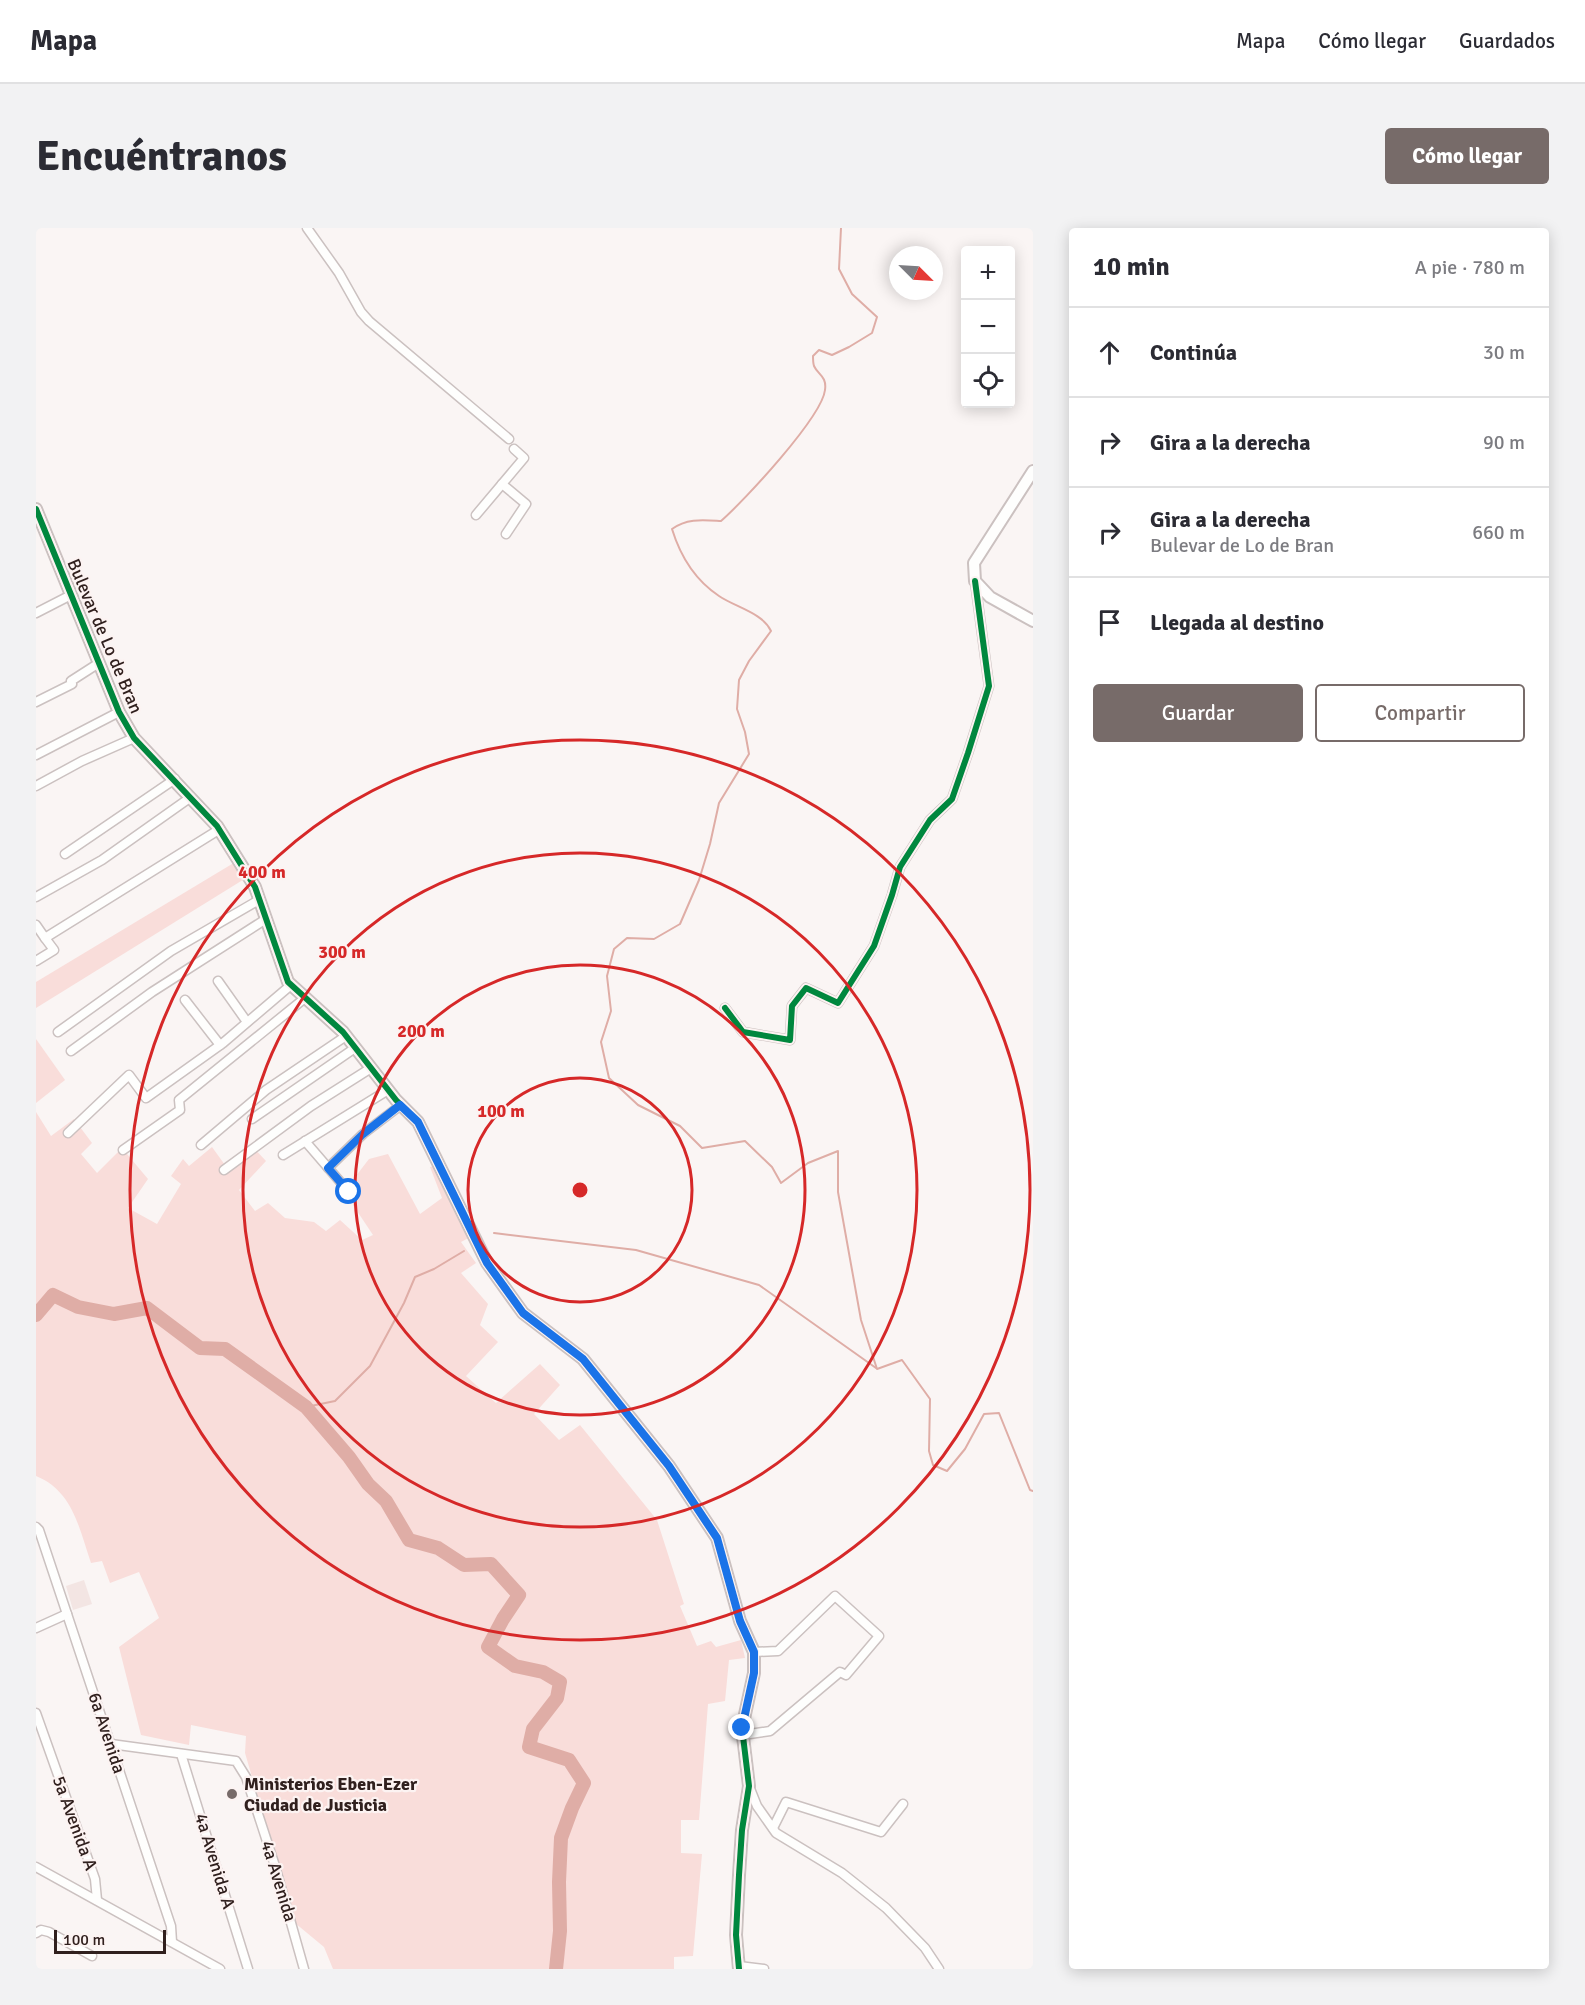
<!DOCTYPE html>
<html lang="es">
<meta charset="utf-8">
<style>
body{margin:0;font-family:Signika,sans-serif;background:#f2f2f3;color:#2b2b33}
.controls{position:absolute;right:18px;top:18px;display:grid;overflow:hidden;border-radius:6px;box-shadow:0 3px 15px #0003}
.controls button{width:54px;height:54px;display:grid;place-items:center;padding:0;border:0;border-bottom:2px solid #e1e1e2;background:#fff;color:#2b2b33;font:30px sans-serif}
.compass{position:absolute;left:853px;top:18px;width:54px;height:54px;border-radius:50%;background:#fff;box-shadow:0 3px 15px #0003;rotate:114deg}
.scale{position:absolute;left:18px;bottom:15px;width:112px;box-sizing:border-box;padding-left:6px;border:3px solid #30201e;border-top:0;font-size:16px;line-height:21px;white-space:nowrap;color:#30201e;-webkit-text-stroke:4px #fcf3f2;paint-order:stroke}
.stop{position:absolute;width:18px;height:18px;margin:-14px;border:4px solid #1a73e8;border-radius:50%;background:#fff}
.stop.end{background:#1a73e8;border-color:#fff;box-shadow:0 2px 6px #0008}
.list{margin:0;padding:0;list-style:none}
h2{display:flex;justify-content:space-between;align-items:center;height:78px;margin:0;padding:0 24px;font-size:26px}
h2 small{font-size:20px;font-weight:400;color:#7c7c81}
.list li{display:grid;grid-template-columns:39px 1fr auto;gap:18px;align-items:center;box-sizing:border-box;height:90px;padding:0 24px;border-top:2px solid #e1e1e2}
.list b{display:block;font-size:22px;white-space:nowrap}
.list p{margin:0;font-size:20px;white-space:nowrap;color:#7c7c81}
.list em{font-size:20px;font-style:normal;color:#7c7c81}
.actions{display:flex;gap:12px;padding:18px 24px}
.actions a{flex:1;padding:14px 0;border:2px solid #776b69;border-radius:6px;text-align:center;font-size:21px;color:#776b69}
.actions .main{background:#776b69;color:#fff}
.icon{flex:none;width:33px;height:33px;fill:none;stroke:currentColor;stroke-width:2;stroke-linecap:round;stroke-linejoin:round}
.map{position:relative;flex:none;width:997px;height:1741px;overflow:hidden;border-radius:6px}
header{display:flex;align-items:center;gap:36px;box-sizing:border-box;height:84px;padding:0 30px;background:#fff;border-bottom:2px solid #e1e1e2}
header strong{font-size:28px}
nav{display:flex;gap:33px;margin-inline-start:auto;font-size:21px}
.intro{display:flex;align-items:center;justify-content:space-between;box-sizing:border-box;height:144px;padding:0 36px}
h1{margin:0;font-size:42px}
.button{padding:15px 27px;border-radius:6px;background:#776b69;color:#fff;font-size:21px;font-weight:700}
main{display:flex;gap:36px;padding:0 36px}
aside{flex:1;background:#fff;border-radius:6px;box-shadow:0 3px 15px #0003}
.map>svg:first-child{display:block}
.built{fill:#f3e5e3}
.green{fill:#f9ddda}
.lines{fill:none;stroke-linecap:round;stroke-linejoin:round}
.stream{stroke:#dfada6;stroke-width:2}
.river{stroke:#dfada6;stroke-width:14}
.minor-casing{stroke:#cbc1c0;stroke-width:11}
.tertiary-casing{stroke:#cbc1c0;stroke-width:14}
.minor{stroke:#fefefd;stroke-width:8}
.tertiary{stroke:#fefefd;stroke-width:10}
.cycleway-casing{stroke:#fcf3f2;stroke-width:10}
.cycleway{stroke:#00873e;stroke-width:6}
.route{stroke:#1a73e8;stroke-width:8}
.ring{fill:none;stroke:#d62828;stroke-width:3}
.poi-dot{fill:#776b69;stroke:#fcf3f2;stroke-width:2}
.labels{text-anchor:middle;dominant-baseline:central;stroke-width:4.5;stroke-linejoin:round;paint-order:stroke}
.street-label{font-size:18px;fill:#30201e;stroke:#fcf3f2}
.poi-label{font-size:18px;font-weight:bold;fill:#30201e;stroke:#fcf3f2;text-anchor:start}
.centre{fill:#d62828;stroke:#fcf3f2;stroke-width:3}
.ring-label{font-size:18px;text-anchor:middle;font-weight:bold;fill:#d62828;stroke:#fcf3f2;stroke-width:4.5;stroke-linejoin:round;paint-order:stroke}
</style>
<header>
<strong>Mapa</strong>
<nav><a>Mapa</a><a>Cómo llegar</a><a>Guardados</a></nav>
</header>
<div class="intro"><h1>Encuéntranos</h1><a class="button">Cómo llegar</a></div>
<main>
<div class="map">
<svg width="997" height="1741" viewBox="0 0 997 1741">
<rect width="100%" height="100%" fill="#faf5f4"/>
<polygon class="built" points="48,1352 56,1376 37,1382 30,1358"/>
<g class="green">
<polygon points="201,633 210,650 0,780 0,754"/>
<polygon points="0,811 29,852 0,875"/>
<path d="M0 884 15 908 38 891 56 915 45 926 61 945 86 920 112 951 92 980 121 996 145 956 135 948 147 931 153 938 176 919 189 937 215 917 230 933 203 962 219 983 232 975 249 990 278 994 290 1003 304 992 326 1012 337 1007 317 977 316 953 333 931 352 926 384 986 406 970 394 939 406 936 440 1006 425 1014 440 1035 425 1045 452 1076 444 1097 462 1114 430 1148 460 1175 504 1136 524 1157 498 1186 523 1212 544 1197 621 1292 648 1376 644 1378 661 1418 675 1413 680 1419 705 1412 709 1430 693 1432 689 1473 672 1476 663 1592H645V1625L666 1626 657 1728 638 1729V1741H297L288 1719 259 1695 209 1525 210 1508 155 1497 153 1517 105 1507 83 1419 123 1390 103 1344 74 1355 66 1333 55 1335C43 1300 37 1263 0 1248Z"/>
</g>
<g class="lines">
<g class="stream">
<path d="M805 0 803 41 816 66 841 89 836 105 813 119 796 127 783 122 777 128C777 131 777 135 778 138 782 147 791 148 789 162 786 189 708 273 685 293 667 292 651 290 636 301 644 327 659 352 683 368 699 379 727 385 735 403L713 433 703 452 701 481 709 504 713 526 683 575 674 616 663 652 644 696 618 711 591 710 578 721 571 748 575 783 565 814 573 850 602 877 644 898 666 920 709 913 736 939 745 955 772 935 802 923V964L825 1092 841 1141 866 1132 894 1171 893 1223 897 1237 911 1243 929 1221 948 1186 963 1185 994 1262 997 1263"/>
<polyline points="458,1005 600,1022 723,1057 840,1140"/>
<polyline points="270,1179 299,1173 334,1138 368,1075 379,1049 398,1041 428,1023"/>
</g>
<polyline class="river" points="0,1087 17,1067 42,1079 78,1086 111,1080 164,1120 189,1121 270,1179 313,1229 332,1256 350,1273 373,1312 402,1320 428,1337 455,1336 483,1367 467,1391 452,1419 479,1438 507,1444 524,1454 521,1470 497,1501 493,1519 533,1532 548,1555 536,1580 525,1610 523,1654 524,1703 520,1741"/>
<g class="minor-casing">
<g id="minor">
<polyline points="271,0 303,45 325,84 333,93 473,211"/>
<polyline points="466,256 490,276 470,306"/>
<polyline points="440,287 488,230 478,221"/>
<polyline points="0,385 35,367"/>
<polyline points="0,474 36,456 35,453 63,435"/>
<polyline points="0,527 83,484"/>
<polyline points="0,558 46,533 98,510"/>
<polyline points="29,626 139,551"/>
<polyline points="0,669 66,632 155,569"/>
<polyline points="0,697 9,710 184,601"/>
<polyline points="0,733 18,722 9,710"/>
<polyline points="182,753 211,794"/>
<polyline points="149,772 184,817"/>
<polyline points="689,780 707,804 754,812 756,778 770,760 802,775 838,718 856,667 864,639 894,592 916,571 932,525 953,458 939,353"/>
<polyline points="22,804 135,723 223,672"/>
<polyline points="35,823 116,764 230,691"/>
<polyline points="216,891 319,820"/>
<polyline points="32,905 93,847 110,870 187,815 255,757"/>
<polyline points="269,913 313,964"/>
<polyline points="165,917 230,862 310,808"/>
<polyline points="87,922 144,882 143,872 269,770"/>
<polyline points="247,927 352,862"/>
<polyline points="292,940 327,906 365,877"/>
<polyline points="188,942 275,878 335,840"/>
<polyline points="0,1299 3,1302 135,1698 136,1714"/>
<polyline points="0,1400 31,1386"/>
<polyline points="0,1485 59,1651 61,1672"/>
<polyline points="707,1507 734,1503 804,1444 810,1447 843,1408 799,1368 742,1423 718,1424"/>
<polyline points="75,1516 200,1533 210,1549 239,1638 268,1741"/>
<polyline points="145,1526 212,1741"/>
<polyline points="713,1558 721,1578 740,1605 806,1645 850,1680 889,1720 903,1741"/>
<polyline points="737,1600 750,1574 845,1604 867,1576"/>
<polyline points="0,1639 184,1741"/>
<polyline points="0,1705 5,1702 13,1704 56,1728"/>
<polyline points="703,1738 728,1741"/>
</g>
</g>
<g class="tertiary-casing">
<g id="tertiary">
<polyline points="997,243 938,335 939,353 954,369 997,393"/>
<polyline points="0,281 83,484 98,510 181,598 219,659 252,754 307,804 360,872 382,894 451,1035 487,1085 547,1131 633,1238 681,1310 704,1393 718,1424 718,1445 706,1500 713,1558 706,1602 703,1647 700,1707 703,1741"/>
</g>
</g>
<use href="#minor" class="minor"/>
<use href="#tertiary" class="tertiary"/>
<g class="cycleway-casing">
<g id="cycleway">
<polyline points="0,281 83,484 98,510 181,598 219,659 252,754 307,804 360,872 382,894 451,1035 487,1085 547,1131 633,1238 681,1310 704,1393 718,1424 718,1445 706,1500 713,1558 706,1602 703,1647 700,1707 703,1741"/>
<polyline points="689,780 707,804 754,812 756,778 770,760 802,775 838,718 856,667 864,639 894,592 916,571 932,525 953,458 939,353"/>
</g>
</g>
<use href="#cycleway" class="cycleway"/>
</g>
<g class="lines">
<polyline class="route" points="313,964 292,940 327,906 364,877 382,894 451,1035 487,1085 547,1131 633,1238 681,1310 704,1393 718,1424 718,1445 706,1500"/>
</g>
<g class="ring">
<circle cx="544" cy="962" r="112"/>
<circle cx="544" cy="962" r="225"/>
<circle cx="544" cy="962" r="337"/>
<circle cx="544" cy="962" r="450"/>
</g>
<circle class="poi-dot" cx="196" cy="1566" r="6"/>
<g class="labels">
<g class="street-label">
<text transform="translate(69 408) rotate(67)">Bulevar de Lo de Bran</text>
<text transform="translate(71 1505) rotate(72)">6a Avenida</text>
<text transform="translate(39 1595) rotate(70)">5a Avenida A</text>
<text transform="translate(179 1633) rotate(73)">4a Avenida A</text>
<text transform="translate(243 1653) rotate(73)">4a Avenida</text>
</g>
<g class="poi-label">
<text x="208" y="1556">Ministerios Eben-Ezer<tspan x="208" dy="21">Ciudad de Justicia</tspan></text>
</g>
</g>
<circle cx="544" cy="962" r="9" class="centre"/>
<g class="ring-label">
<text x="226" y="650">400 m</text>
<text x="306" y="730">300 m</text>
<text x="385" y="809">200 m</text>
<text x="465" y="889">100 m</text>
</g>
</svg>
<div class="controls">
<button>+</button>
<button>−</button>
<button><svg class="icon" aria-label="locate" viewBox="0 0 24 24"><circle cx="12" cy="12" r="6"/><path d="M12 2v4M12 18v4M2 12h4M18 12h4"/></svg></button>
</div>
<svg class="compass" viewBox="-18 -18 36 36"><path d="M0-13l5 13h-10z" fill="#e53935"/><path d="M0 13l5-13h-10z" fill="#7c7c81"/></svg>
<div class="scale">100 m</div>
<div class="stop" style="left:313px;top:964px"></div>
<div class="stop end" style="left:706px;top:1500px"></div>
</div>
<aside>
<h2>10 min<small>A pie · 780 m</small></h2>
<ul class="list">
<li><svg class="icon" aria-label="ahead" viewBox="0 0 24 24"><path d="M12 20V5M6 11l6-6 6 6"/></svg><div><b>Continúa</b></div><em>30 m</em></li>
<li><svg class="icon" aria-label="right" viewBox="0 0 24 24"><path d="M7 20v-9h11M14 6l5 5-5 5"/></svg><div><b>Gira a la derecha</b></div><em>90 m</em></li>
<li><svg class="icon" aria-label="right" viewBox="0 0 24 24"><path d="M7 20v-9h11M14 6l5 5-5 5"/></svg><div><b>Gira a la derecha</b><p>Bulevar de Lo de Bran</p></div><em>660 m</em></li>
<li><svg class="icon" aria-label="arrive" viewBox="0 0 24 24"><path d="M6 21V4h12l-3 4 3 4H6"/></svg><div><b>Llegada al destino</b></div></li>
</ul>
<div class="actions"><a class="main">Guardar</a><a>Compartir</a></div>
</aside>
</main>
